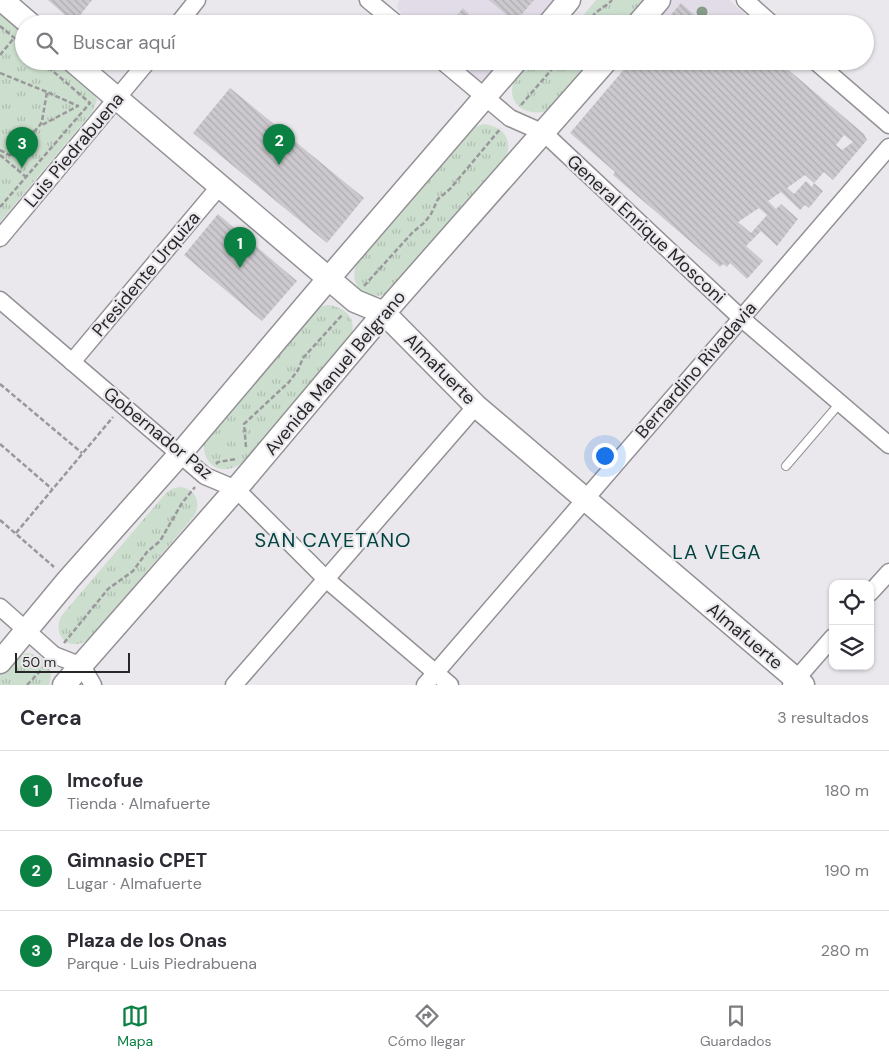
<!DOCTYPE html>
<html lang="es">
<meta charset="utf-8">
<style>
body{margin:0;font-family:"DM Sans",sans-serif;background:#f7f7f7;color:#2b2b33}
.controls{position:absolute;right:15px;bottom:15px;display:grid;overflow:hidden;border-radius:10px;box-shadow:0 1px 4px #0004}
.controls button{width:45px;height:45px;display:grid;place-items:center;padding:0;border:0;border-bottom:1px solid #e1e1e2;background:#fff;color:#2b2b33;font:25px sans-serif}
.scale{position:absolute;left:15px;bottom:12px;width:115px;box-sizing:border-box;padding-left:5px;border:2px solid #272628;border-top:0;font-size:14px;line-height:18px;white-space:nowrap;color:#272628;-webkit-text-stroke:4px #eae8ec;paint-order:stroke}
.you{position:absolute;left:604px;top:455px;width:18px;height:18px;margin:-12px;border:4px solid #fff;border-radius:50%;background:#1a73e8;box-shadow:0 0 0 8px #1a73e833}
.badge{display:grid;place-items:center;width:32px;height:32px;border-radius:50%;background:#0b8043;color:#fff;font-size:16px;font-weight:700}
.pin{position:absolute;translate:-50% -41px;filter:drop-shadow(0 1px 2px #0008)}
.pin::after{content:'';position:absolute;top:26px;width:18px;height:15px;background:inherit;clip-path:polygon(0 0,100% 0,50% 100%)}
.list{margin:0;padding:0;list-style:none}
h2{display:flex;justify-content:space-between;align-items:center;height:65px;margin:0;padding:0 20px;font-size:21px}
h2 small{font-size:16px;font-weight:400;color:#7c7c81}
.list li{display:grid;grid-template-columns:32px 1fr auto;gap:15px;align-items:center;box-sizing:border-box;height:80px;padding:0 20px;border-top:1px solid #e1e1e2}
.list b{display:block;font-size:19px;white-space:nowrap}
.list p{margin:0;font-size:16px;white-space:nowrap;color:#7c7c81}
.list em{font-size:16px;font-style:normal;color:#7c7c81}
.icon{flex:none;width:28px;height:28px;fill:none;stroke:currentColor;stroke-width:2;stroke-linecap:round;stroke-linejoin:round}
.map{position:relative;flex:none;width:889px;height:685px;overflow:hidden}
.search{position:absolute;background:#fff;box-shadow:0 1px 4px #0004;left:15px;right:15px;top:15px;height:55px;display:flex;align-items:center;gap:12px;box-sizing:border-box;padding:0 18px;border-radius:28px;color:#7c7c81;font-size:19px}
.sheet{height:305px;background:#fff}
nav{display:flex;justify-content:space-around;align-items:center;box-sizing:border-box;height:70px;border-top:1px solid #e1e1e2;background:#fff;font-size:14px;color:#7c7c81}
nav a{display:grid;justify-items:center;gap:2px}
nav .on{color:#0b8043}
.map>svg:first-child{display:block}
.built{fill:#e1dce7}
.park{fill:url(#park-tufts)}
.building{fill:url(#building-back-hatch);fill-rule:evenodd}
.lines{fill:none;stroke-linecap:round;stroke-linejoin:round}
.lane-casing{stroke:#939195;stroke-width:10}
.street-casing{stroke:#939195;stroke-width:19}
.secondary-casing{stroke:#939195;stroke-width:25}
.path{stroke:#9a989c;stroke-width:2.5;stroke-dasharray:5 2.5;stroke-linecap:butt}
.lane{stroke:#fff;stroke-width:8}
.street{stroke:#fff;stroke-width:16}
.secondary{stroke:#fff;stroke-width:22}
.tree{fill:#859c89}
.labels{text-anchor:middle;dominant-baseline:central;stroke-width:4.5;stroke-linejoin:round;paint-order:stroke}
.street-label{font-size:18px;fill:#272628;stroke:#eae8ec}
.quarter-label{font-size:20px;letter-spacing:1px;fill:#004340;stroke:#eae8ec}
</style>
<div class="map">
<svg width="889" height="685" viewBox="0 0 889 685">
<defs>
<pattern id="park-tufts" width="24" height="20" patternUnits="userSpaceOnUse" patternTransform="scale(1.25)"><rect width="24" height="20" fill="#ccdecd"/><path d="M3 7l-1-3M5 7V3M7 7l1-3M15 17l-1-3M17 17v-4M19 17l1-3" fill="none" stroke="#afbeb0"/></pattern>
<pattern id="building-back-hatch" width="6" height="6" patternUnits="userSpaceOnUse" patternTransform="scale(1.25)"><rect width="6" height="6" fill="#cbc9cd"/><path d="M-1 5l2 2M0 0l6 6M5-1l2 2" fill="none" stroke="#aeacb0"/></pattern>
</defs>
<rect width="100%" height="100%" fill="#eae8ec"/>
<g class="built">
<polygon points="399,0 558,0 538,24 412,24 399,11 397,7"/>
<polygon points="665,0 729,0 756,24 644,24"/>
<polygon points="456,61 505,61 488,80 484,81 476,78"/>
</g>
<g class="park">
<polygon points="596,0 645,0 624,24 576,24"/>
<polygon points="0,11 24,32 24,61 59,61 92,90 97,100 92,112 0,222"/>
<path d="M529 61H592L547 111C528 117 505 104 514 81 517 73 523 67 529 61Z"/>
<path d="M484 124C506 127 514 142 504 162L387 294C362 302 346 282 359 259L468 132 475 127Z"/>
<path d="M328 305C350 308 359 323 348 343L243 462C223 478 201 466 204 440L312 313 319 307Z"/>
<path d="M179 487C195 488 202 502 194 516L90 638C71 654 50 636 62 615L166 493 172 489Z"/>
<path d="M27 653C44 655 55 667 49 685H0V674L18 656Z"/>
</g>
<g class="building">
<polygon points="48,0 92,0 74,23"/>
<polygon points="489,0 534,0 515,22"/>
<polygon points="681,3 705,24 663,24"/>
<polygon points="463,8 469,14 463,20 466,23 465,24 450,24"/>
<path d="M631 61H778L864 134 867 140 833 180 824 172 814 183 805 175 787 188 794 194 806 181 812 187 814 183 823 191 809 208 805 205 800 210 781 192 768 201 776 209 781 204 798 219 777 246 761 231 746 246 763 261 747 279 730 263 727 267 723 264 720 267 613 175 615 172 570 133ZM844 135 853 142 842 150 836 145ZM759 208 767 215 751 233 738 222Z"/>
<polygon points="230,88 364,198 327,243 193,133"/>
<polygon points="218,214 297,281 262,321 184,255"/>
</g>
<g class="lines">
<g class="lane-casing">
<polyline id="lane" points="786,466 840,403"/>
</g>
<g class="street-casing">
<g id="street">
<polyline points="368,0 397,24"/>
<polyline points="745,0 772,24"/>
<polyline points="178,24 197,0"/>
<polyline points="442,61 510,118 544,133 741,318 889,445"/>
<polyline points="815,61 889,125"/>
<polyline points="0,238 148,61"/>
<polyline points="0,300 205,476 236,489 327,580 450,685"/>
<polyline points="72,362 219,187"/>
<polyline points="870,593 889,572"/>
<polyline points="0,607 54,655 82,666 93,685"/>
<polyline points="234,685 476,406"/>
<polyline points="425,685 889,147"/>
<polyline points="791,685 833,637"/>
</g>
</g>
<g class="secondary-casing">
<g id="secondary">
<polyline points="2,0 30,24"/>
<polyline points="549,24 569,0"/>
<polyline points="638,24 659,0"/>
<polyline points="73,61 355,301 384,313 476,406 803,685"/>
<polyline points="0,662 68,580 180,454 329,278 516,61"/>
<polyline points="64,685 236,489 384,313 606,61"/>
</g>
</g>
<g class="path">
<path d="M589 24C592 11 604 9 612 0"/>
<polyline points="0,26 24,46"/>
<polyline points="0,55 14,38"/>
<polyline points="0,73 47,92"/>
<polyline points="521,105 559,61"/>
<polyline points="0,150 9,155 16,153 40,125 42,121 47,92 78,106 44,124 40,125"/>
<polyline points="0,155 26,177"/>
<polyline points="0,207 90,103 41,61"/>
<polyline points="364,286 412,233 425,222 431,214 438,199 450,189 501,128"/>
<polyline points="0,384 82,453"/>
<polyline points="0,444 52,489"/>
<polyline points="246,447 244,424 289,382 298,370 303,358 343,314"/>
<polyline points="216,464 218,462 237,459"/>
<polyline points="0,520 54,567"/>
<polyline points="16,533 113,417"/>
<polyline points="64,643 108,589 133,571 147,552 160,541 182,503 195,487"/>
<polyline points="27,685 44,667"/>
</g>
<use href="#lane" class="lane"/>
<use href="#street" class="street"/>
<use href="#secondary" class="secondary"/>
</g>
<circle class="tree" cx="702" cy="12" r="5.5"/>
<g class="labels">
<g class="street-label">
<text transform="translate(74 150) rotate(-50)">Luis Piedrabuena</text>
<text transform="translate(646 229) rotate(43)">General Enrique Mosconi</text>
<text transform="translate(146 274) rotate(-50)">Presidente Urquiza</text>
<text transform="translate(440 369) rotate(45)">Almafuerte</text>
<text transform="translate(696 370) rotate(-49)">Bernardino Rivadavia</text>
<text transform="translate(335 373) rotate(-50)">Avenida Manuel Belgrano</text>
<text transform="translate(158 433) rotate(39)">Gobernador Paz</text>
<text transform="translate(745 636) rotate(40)">Almafuerte</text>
</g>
<g class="quarter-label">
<text x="333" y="540">SAN CAYETANO</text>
<text x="717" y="552">LA VEGA</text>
</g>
</g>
</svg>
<div class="controls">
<button><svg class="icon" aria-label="locate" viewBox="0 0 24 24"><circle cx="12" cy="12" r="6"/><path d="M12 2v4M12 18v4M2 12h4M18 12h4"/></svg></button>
<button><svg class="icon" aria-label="layers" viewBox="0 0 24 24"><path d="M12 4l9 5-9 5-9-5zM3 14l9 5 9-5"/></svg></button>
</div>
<div class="scale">50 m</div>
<div class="you"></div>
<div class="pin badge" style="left:240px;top:268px">1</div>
<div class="pin badge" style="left:279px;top:165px">2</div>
<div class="pin badge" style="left:22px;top:168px">3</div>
<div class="search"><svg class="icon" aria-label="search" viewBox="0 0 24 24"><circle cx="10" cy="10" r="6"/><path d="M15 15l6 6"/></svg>Buscar aquí</div>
</div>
<section class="sheet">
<h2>Cerca<small>3 resultados</small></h2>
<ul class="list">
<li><span class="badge">1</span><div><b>Imcofue</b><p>Tienda · Almafuerte</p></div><em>180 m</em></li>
<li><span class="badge">2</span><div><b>Gimnasio CPET</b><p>Lugar · Almafuerte</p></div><em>190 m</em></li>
<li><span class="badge">3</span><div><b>Plaza de los Onas</b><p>Parque · Luis Piedrabuena</p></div><em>280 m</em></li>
</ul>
</section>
<nav>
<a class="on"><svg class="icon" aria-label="map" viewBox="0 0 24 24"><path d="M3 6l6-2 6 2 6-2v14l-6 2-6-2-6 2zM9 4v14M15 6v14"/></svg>Mapa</a>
<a><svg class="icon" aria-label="directions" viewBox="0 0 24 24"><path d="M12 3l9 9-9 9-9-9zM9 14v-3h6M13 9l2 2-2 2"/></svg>Cómo llegar</a>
<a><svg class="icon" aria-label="saved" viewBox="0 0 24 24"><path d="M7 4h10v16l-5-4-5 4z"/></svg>Guardados</a>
</nav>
